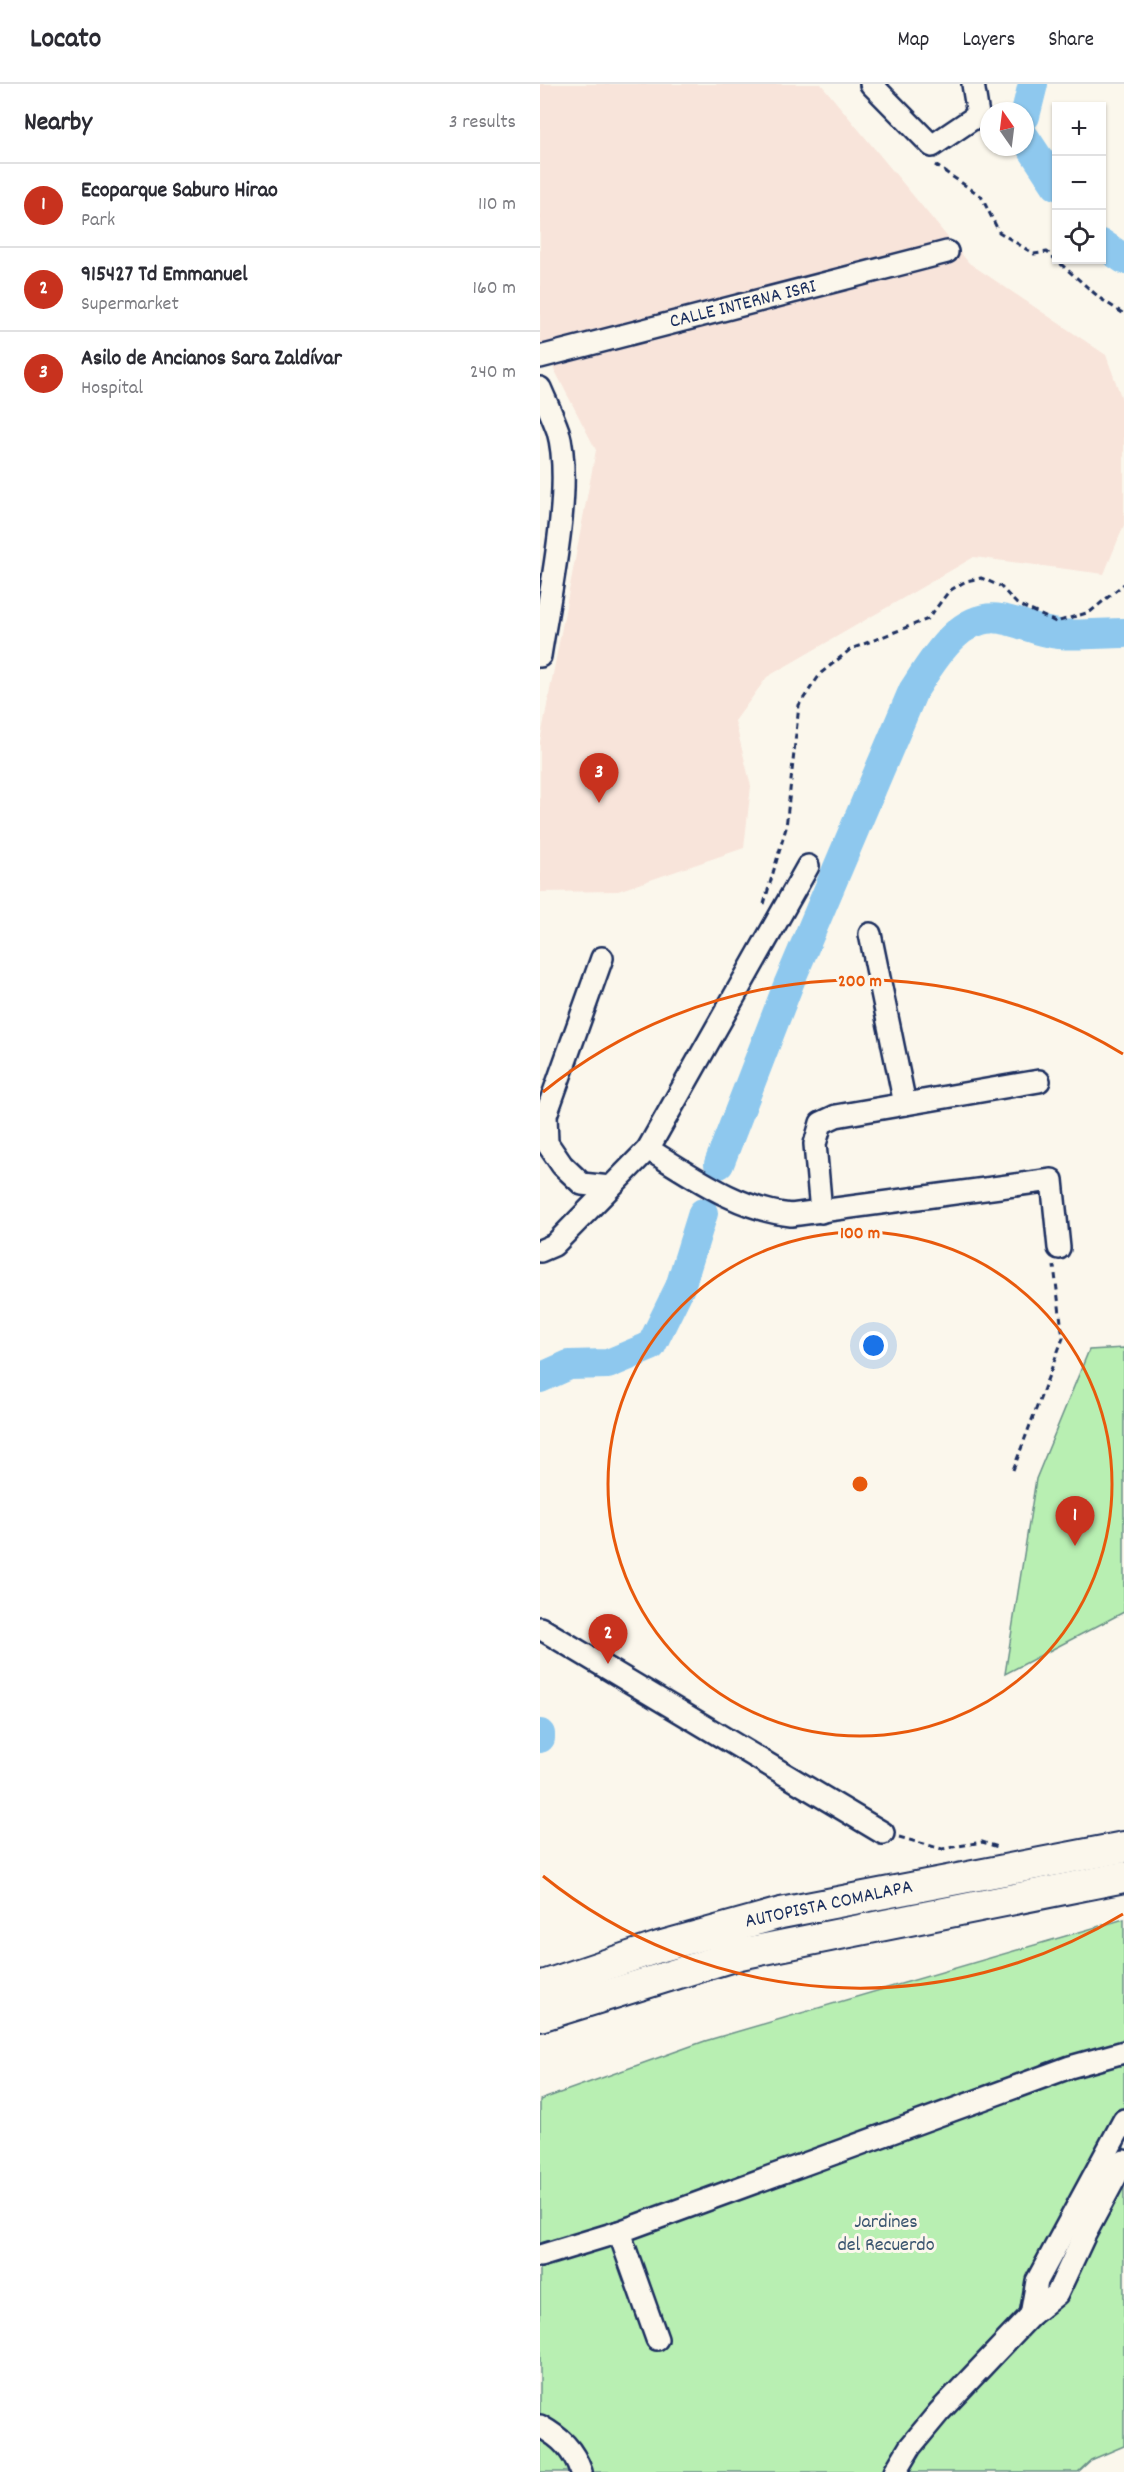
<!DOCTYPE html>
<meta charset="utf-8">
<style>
body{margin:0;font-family:Dekko,sans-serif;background:#f7f7f7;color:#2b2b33}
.controls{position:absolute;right:18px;top:18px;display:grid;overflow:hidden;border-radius:0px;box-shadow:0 2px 4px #0004}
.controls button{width:54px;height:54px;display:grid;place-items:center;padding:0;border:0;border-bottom:2px solid #e1e1e2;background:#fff;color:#2b2b33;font:30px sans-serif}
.compass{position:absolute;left:440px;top:18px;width:54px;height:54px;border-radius:50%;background:#fff;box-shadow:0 2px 4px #0004;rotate:346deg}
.you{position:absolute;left:334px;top:1262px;width:21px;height:21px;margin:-15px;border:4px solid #fff;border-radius:50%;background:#1a73e8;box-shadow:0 0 0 9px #1a73e833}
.badge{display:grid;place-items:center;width:39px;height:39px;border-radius:50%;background:#c8321e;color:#fff;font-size:20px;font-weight:700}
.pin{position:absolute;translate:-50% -50px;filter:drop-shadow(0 2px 3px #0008)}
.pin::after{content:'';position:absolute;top:32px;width:21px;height:18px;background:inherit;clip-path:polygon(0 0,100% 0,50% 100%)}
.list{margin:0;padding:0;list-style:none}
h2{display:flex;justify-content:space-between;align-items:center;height:78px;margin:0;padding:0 24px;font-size:26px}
h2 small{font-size:20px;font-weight:400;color:#7c7c81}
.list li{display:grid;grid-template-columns:39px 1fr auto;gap:18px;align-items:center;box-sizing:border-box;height:84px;padding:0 24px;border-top:2px solid #e1e1e2}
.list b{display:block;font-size:22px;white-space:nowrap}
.list p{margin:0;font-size:20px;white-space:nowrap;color:#7c7c81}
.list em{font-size:20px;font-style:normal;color:#7c7c81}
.icon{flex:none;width:33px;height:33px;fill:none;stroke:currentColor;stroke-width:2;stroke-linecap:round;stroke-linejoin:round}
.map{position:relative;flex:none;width:584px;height:2388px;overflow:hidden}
header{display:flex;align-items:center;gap:36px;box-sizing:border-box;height:84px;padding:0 30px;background:#fff;border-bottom:2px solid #e1e1e2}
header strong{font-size:28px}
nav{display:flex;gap:33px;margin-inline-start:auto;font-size:21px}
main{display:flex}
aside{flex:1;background:#fff}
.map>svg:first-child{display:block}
.built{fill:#f8e4da}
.green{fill:#b8efb2;stroke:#6a8f88;stroke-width:1.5}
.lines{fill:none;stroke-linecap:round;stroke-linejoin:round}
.river{stroke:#8ec8ee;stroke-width:30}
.minor-casing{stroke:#1b2f5e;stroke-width:26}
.highway-casing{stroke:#1b2f5e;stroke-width:34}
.path{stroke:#1b2f5e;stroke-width:3;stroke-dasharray:6 4.5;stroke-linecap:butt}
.minor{stroke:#fbf7ec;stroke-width:21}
.highway{stroke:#fbf7ec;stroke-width:30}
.ring{fill:none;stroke:#e8590c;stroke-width:3}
.labels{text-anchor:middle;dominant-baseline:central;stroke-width:6;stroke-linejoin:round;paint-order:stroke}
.street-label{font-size:20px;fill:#1b2f5e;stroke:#fbf7ec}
.park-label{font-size:20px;fill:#3a556f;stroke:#fbf7ec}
.centre{fill:#e8590c;stroke:#fbf7ec;stroke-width:3}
.ring-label{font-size:18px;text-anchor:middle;font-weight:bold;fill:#e8590c;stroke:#fbf7ec;stroke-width:6;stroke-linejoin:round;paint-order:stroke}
</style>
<header>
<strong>Locato</strong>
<nav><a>Map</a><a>Layers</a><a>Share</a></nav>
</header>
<main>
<aside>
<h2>Nearby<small>3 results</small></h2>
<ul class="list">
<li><span class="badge">1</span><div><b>Ecoparque Saburo Hirao</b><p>Park</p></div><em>110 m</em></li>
<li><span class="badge">2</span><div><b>915427 Td Emmanuel</b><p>Supermarket</p></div><em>160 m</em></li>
<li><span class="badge">3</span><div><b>Asilo de Ancianos Sara Zaldívar</b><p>Hospital</p></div><em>240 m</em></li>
</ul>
</aside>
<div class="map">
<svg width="584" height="2388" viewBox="0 0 584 2388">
<rect width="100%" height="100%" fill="#fbf7ec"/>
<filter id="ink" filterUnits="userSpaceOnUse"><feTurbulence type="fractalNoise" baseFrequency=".0167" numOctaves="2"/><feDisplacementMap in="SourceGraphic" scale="12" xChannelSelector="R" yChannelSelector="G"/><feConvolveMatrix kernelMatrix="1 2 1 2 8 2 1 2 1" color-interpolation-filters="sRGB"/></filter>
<g filter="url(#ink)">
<polygon class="built" points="0,0 281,0 429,179 566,271 584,321 584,441 564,490 434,473 227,593 195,637 211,702 204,764 78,807 0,808 0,658 56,366 0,258"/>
<g class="green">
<polygon points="584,1264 584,1528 465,1590 496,1395 549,1266"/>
<polygon points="584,1835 584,2362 551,2376 538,2388 0,2388 0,2016 165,1957"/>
</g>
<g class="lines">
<g class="river">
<polyline points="485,32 493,0"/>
<polyline points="485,54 516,101"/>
<polyline points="562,160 584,175"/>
<path d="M179 1080 249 899 373 607C392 578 419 528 461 535 480 538 498 548 519 550 540 552 563 549 584 549"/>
<polyline points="0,1294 29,1281 68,1280 111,1262 140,1203 163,1129"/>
<polyline points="0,1650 0,1654"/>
</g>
<g class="minor-casing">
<g id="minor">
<polyline points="331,0 392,62 438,31 433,0"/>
<polyline points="0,273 407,168"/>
<path d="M0 304C6 318 13 333 18 347 34 402 9 513 0 572"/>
<polyline points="330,850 365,1020"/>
<polyline points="62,874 6,1031 7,1059 22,1081 42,1100 70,1103"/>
<path d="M108 1065C154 1093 197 1125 251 1131L512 1096 519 1164"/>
<polyline points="281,1128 275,1060 281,1039 296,1032 499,997"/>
<polyline points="0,1167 14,1161 108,1065 268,782"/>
<polyline points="0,1544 343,1749"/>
<polyline points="79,2148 117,2255"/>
<polyline points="0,2172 79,2148 530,1983 584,1968"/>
<polyline points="491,2231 497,2197 584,2036"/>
<path d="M0 2342C21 2354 33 2365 41 2388"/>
<polyline points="355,2388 370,2363 399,2328 491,2231 517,2210 544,2152 584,2077"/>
</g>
</g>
<g class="highway-casing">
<g id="highway">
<polyline points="0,1903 119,1863 241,1829 584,1763"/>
<polyline points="0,1932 200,1870 584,1793"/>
</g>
</g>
<g class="path">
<polyline points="395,81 441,112 459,148 494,170 507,168 561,215 584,230"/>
<polyline points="224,820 246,744 259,621 281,589 311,565 388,535 409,507 426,497 441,494 460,502 477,520 516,538 550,528 584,500"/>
<polyline points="473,1386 523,1254 514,1182"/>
<polyline points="359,1753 402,1765 442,1758 458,1763"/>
</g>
<use href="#minor" class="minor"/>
<use href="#highway" class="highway"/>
</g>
</g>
<g class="ring">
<circle cx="320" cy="1400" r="252"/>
<path d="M583 1830A504 504 0 0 1 3 1792M3 1008A504 504 0 0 1 583 970"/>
</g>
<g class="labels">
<g class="street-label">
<text transform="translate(203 221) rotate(-14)">CALLE INTERNA ISRI</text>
<text transform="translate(289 1821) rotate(-12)">AUTOPISTA COMALAPA</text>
</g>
<g class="park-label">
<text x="346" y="2139">Jardines<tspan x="346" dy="23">del Recuerdo</tspan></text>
</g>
</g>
<circle cx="320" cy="1400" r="9" class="centre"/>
<g class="ring-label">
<text x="320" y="902">200 m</text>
<text x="320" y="1154">100 m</text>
</g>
</svg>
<div class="controls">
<button>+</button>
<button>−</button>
<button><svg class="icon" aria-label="locate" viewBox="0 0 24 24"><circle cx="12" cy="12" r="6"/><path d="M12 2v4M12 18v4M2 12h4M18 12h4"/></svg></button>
</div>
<svg class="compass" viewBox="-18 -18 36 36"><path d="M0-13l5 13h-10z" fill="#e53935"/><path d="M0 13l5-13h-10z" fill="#7c7c81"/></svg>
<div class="you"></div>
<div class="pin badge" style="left:535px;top:1462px">1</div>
<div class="pin badge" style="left:68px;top:1580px">2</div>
<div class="pin badge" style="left:59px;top:719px">3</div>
</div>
</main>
